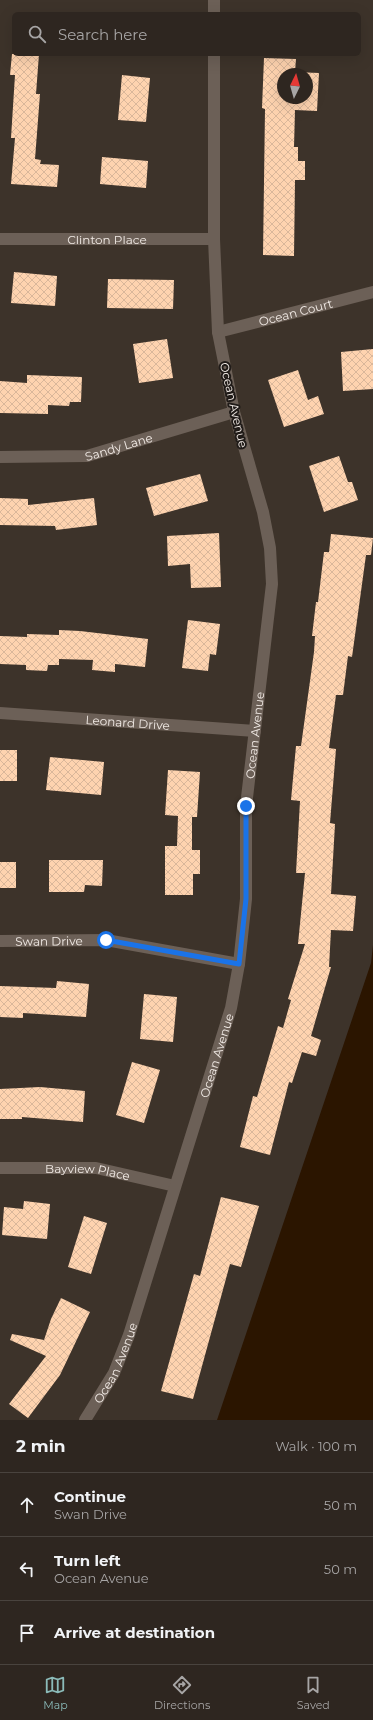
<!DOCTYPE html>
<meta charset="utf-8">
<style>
body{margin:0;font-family:Montserrat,sans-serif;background:#362e29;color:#f1f3f6}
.compass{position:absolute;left:277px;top:68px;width:36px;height:36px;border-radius:50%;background:#2e2620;box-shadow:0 4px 16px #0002;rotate:5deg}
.stop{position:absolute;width:12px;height:12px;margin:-9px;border:3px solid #1a73e8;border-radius:50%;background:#fff}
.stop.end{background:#1a73e8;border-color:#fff;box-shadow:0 1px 4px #0008}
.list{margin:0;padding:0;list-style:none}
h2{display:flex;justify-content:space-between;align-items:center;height:52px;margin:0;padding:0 16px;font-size:17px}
h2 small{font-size:13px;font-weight:400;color:#a7a5a5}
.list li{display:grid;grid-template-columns:26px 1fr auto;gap:12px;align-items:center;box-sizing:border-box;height:64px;padding:0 16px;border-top:1px solid #49433e}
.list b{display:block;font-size:15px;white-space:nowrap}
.list p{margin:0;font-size:13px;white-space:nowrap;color:#a7a5a5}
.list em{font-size:13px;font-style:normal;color:#a7a5a5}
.icon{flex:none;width:22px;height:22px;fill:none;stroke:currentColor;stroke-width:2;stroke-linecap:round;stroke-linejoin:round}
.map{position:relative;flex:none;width:373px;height:1420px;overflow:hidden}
.search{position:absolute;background:#2e2620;box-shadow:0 4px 16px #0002;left:12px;right:12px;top:12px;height:44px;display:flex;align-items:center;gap:10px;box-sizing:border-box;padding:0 14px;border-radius:6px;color:#a7a5a5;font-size:15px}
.sheet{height:244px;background:#2e2620}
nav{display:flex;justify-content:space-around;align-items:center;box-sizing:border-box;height:56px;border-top:1px solid #49433e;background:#2e2620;font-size:11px;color:#a7a5a5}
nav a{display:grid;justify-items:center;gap:2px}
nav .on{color:#8bbbb9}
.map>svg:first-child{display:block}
.water{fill:#2b1500}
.building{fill:url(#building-cross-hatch);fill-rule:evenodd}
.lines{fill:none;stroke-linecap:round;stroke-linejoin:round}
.street{stroke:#6c6057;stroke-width:12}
.route{stroke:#1a73e8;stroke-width:5}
.labels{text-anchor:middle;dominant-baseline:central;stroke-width:4;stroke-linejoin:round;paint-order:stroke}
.street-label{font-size:12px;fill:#f1eae5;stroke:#201b18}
</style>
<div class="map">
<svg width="373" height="1420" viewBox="0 0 373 1420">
<defs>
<pattern id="building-cross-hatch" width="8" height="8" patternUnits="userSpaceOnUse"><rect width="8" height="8" fill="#fed3af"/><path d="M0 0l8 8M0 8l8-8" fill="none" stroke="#dab79a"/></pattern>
</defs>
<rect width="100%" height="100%" fill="#3d332a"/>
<polygon class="water" points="373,945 373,1420 217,1420 371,963"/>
<g class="building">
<polygon points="12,54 39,54 36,94 40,94 35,159 41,160 40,164 59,165 57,187 11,184 15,138 11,138 15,75 10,75"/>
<path d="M264 58 296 59 295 72 319 73 317 111 295 110 294 147H298V161H305V180H295L294 256 263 255 265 109 262 108ZM283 74H307V98H283Z"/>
<polygon points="122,75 150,78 146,122 118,120"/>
<polygon points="102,157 148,161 146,188 100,184"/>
<polygon points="14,272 57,276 55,306 11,303"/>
<polygon points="108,279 174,280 173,309 107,308"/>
<polygon points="167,339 173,378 139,383 133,344"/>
<polygon points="373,349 373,389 343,391 341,352"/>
<polygon points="298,370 308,400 318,396 324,414 284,427 268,380"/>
<polygon points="27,375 82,377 81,402 70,402 69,406 48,405 48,414 0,413 0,381 27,383"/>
<polygon points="339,456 348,482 352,482 358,500 324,512 309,466"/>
<polygon points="200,474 208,501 154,516 146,488"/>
<polygon points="0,498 28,499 28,505 94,498 97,525 56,530 55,526 0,525"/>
<polygon points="219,533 221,587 191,588 190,564 168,566 167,536"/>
<polygon points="331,534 373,538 371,555 366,555 352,657 348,656 343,695 336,695 329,748 336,749 330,823 335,824 331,894 356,896 353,931 331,930 329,967 331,967 311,1036 321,1040 316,1056 302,1052 292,1083 289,1082 270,1155 240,1147 253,1096 257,1097 278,1026 283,1028 291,1000 288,999 305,944 298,944 305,873 296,873 300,801 291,800 296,746 301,746 314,652 315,636 312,636 316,602 318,602 324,552 329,552"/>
<polygon points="188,620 220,624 216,655 210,654 208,671 182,668"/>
<polygon points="59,630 80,631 148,639 145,667 115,664 115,672 92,670 93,660 59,659 59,665 48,665 47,671 26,670 26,665 0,664 0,636 27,637 27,634 59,635"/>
<rect x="0" y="750" width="17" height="31"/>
<polygon points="50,757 104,762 101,795 46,790"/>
<polygon points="168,770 200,772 197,817 192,817 192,850 200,850 200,874 193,874 193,895 165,895 165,846 177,846 178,816 165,815"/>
<polygon points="49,860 103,860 102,886 85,885 84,892 49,892"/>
<rect x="0" y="862" width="16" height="26"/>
<polygon points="57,981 89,984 86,1017 23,1013 23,1018 0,1017 0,986 56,988"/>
<polygon points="144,994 177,997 173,1042 140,1039"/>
<polygon points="132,1062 160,1070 144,1123 116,1115"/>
<polygon points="40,1087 85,1091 83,1122 22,1117 22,1119 0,1119 0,1089"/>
<polygon points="221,1197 259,1206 241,1267 230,1264 193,1399 161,1391 194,1274 200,1276"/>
<polygon points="24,1201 50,1204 47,1239 2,1235 4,1207 23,1209"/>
<polygon points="84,1216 107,1223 91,1274 68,1267"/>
<polygon points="61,1298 90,1312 60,1375 28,1418 9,1404 46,1356 10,1340 12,1334 44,1340 51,1319"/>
</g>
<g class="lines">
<g class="street">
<polyline points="214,0 214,14"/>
<path id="s1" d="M0 239H214"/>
<path id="s2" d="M218 332 373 292"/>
<path id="s3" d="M0 457 87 456 234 412"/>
<path id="s4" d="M0 713 255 731"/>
<path id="s5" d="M0 941 106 940 239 964"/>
<path id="s6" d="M0 1168H96L175 1186"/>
<path id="s7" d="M85 1420 114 1373 129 1335 231 1008 239 964 246 899V806L272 584 270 548 263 512 234 412 218 332 214 239V54"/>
</g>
</g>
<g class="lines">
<polyline class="route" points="106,940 239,964 246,899 246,806"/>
</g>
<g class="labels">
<g class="street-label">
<text stroke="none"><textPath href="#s1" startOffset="107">Clinton Place</textPath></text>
<text stroke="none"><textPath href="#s2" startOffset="80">Ocean Court</textPath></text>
<text transform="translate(234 405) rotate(77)">Ocean Avenue</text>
<text stroke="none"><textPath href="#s3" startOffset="120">Sandy Lane</textPath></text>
<text stroke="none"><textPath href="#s4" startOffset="128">Leonard Drive</textPath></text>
<text stroke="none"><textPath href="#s7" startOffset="713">Ocean Avenue</textPath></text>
<text stroke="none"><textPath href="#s5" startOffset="49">Swan Drive</textPath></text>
<text stroke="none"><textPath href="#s7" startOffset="389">Ocean Avenue</textPath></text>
<text stroke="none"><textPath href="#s6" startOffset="88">Bayview Place</textPath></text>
<text stroke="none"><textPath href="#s7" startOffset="65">Ocean Avenue</textPath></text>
</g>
</g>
</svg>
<svg class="compass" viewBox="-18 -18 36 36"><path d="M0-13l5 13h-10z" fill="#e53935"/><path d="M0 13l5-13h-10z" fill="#a7a5a5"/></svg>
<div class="stop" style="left:106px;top:940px"></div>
<div class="stop end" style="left:246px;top:806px"></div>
<div class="search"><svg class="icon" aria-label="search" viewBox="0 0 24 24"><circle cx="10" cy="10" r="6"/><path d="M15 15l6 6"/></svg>Search here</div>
</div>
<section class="sheet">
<h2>2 min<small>Walk · 100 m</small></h2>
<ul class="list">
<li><svg class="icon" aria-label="ahead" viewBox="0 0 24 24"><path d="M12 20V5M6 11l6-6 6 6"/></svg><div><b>Continue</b><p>Swan Drive</p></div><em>50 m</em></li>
<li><svg class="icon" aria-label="left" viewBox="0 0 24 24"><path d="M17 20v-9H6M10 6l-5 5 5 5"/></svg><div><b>Turn left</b><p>Ocean Avenue</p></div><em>50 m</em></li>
<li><svg class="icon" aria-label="arrive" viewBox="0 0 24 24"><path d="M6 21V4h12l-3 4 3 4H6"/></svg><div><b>Arrive at destination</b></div></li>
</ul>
</section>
<nav>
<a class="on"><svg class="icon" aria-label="map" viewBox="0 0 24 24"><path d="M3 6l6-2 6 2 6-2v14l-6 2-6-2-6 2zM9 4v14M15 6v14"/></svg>Map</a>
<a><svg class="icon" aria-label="directions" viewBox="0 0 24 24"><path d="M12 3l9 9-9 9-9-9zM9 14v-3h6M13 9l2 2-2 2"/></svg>Directions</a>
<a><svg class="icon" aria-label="saved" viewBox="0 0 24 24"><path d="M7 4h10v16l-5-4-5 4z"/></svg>Saved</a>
</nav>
